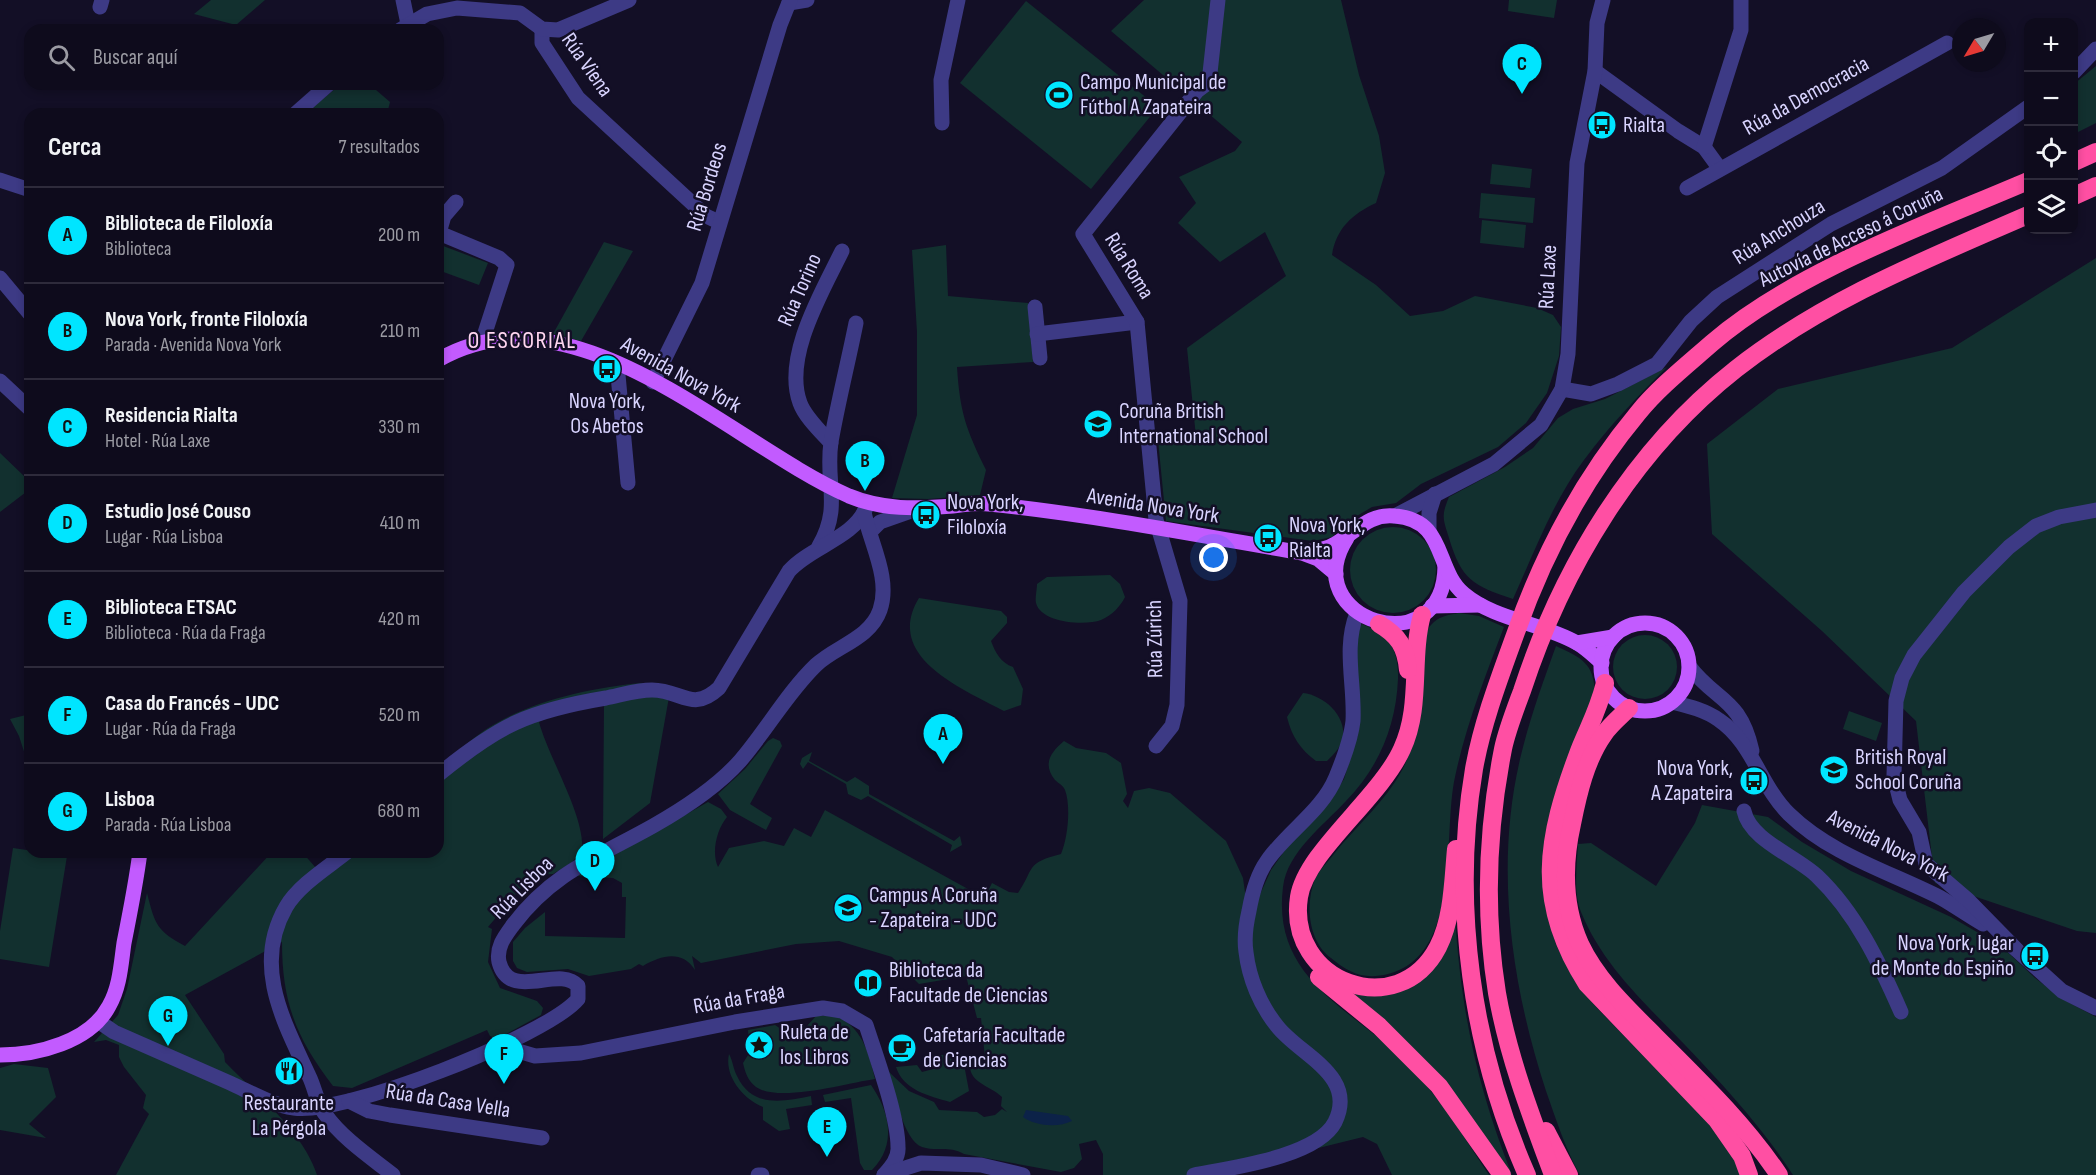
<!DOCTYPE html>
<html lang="es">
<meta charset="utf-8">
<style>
body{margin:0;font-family:"Sofia Sans Condensed",sans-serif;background:#1c1929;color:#f1f3f6}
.controls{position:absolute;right:18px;top:18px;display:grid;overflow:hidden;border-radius:12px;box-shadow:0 3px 9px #0003}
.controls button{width:54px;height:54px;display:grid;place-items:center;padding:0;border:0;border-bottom:2px solid #2e2b3b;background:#0e0b1c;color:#f1f3f6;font:30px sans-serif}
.compass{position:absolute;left:1952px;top:18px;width:54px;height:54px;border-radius:50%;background:#0e0b1c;box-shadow:0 3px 9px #0003;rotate:232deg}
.you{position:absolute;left:1214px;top:558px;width:21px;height:21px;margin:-15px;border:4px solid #fff;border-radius:50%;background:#1a73e8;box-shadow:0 0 0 9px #1a73e833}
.badge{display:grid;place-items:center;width:39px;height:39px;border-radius:50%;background:#00e5ff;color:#111;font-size:20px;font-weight:700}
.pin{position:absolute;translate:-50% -50px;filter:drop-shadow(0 2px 3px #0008)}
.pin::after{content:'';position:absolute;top:32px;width:21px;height:18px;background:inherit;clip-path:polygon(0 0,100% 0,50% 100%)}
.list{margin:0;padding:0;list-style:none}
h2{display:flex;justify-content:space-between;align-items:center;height:78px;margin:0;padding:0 24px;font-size:26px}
h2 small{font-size:20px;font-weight:400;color:#9b9ba3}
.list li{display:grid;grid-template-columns:39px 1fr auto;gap:18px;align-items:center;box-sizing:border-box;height:96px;padding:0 24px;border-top:2px solid #2e2b3b}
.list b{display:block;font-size:22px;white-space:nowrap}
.list p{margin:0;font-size:20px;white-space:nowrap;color:#9b9ba3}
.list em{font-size:20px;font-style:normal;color:#9b9ba3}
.icon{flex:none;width:33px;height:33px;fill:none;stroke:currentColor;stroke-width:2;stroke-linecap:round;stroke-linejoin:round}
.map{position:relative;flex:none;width:2096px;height:1175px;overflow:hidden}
.search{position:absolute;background:#0e0b1c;box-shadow:0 3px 9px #0003;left:24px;top:24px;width:420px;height:66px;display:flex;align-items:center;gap:15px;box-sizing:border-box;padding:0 21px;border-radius:18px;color:#9b9ba3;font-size:22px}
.panel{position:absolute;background:#0e0b1c;box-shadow:0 3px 9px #0003;left:24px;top:108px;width:420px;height:750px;border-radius:18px}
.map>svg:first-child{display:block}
.green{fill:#12302f}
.water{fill:#0c2248}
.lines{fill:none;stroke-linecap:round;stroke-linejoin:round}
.minor{stroke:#3d3a85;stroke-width:15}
.major{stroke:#c25bff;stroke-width:15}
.highway{stroke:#ff4fa3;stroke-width:18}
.labels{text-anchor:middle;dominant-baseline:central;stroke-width:5;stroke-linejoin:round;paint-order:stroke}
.street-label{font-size:22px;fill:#d9d4ff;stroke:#130f26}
.poi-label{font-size:22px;fill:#d9d4ff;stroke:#130f26;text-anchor:start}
.neighbourhood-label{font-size:24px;letter-spacing:1.5px;fill:#ffd6f0;stroke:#130f26}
</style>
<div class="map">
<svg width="2096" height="1175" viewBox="0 0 2096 1175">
<rect width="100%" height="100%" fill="#130f26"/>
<g class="green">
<polygon points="211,0 265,0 236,25 194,14"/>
<path d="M1144 0H1341L1359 75 1379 136 1385 173 1376 203C1352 214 1336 229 1332 255L1376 285 1410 316 1443 311 1475 296 1537 308 1553 315 1561 327 1559 356 1547 393 1526 423 1498 447 1421 484 1396 503 1372 507 1345 523 1332 537 1313 541 1166 521 1158 440 1196 437 1187 348 1286 276 1265 232 1220 262 1178 223 1196 203 1179 177 1235 151 1242 142 1111 31Z"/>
<polygon points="1509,0 1557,0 1554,18 1508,11"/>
<polygon points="1026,1 1158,107 1091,189 960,83"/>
<polygon points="2096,66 2096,123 2074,134 2074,84"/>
<polygon points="341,84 369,84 390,102 387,114 305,114"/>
<polygon points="1492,164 1532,169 1530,188 1490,184"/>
<polygon points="1481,193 1535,198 1533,223 1479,218"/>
<polygon points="1482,220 1526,225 1524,248 1480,243"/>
<polygon points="604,242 633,251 581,341 553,334"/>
<polygon points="438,244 488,263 479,285 438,270"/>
<path d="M946 245 948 296 1028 303 1033 362 957 367C960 413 966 429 986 470L980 495 928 499 892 498 917 415V332L912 250Z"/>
<polygon points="2096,258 2096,933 2077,931 1935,883 1916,721 1822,631 1712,534 1707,444 1778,389 1952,348"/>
<path d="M1667 367C1638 396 1609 426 1584 460 1553 501 1534 553 1513 599 1473 586 1461 579 1449 538 1443 519 1441 516 1449 497L1505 467 1533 448 1558 418 1573 409 1605 399Z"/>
<polygon points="0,453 25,477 30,474 30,489 0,512"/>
<circle cx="1393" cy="570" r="43"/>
<path d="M1110 575 1120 584 1125 597C1120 607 1112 615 1101 620 1085 626 1041 623 1036 603 1035 598 1037 589 1037 584L1047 577Z"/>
<path d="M919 598 1001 611 1007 617V623L991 641C995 652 1001 663 1013 667L1023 689 1021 705 1004 711C963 689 883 657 919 598Z"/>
<path d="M1459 613 1479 616 1504 627C1485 677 1466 725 1455 777 1442 835 1463 955 1388 974 1364 980 1349 973 1331 958 1308 941 1305 904 1315 879 1319 870 1328 862 1334 854 1361 820 1402 788 1412 744 1418 719 1415 641 1431 625 1439 616 1448 615 1459 613Z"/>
<path d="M1362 624C1389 635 1399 649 1398 679 1396 726 1379 767 1346 801 1324 825 1287 852 1283 887 1271 984 1359 1010 1412 1069 1442 1101 1465 1139 1489 1175H1392L1377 1144 1363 1137 1210 1175H1103V1154L1096 1140 1079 1144 1082 1159 1074 1168 1061 1172 964 1154C948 1145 937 1152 922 1147 903 1140 894 1090 888 1071L909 1091 934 1102 939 1110 977 1112 984 1117 995 1115 1002 1109 1007 1112 1001 1106 1002 1097C988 1084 963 1082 972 1057L985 1058 981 1018H977L966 976 919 984 892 957 839 941 796 944 701 963 692 956 695 970C682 950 662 955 643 966L639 964 631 969 589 976 568 969 527 972 517 968 513 961V942L525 928 545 912V936L625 938 626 897H622V883L613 878 577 876 708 802 721 809 727 817C717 829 711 852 718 867L729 848 764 841 784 846 794 828 811 837 825 810 977 894 986 895 992 883 1009 892 1018 893C1035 868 1025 863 1061 854 1068 838 1071 806 1065 790 1063 785 1058 783 1055 780 1042 764 1051 752 1064 741L1076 748 1106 753 1121 763 1127 794 1123 801 1128 808 1134 791 1149 788 1170 793 1226 841 1243 878 1251 936 1257 901 1271 870 1297 833 1328 804 1344 779 1358 734 1355 633Z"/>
<circle cx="1645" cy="667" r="32"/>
<path d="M1556 646C1582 658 1594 663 1595 694L1545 906 1556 945 1574 980 1597 1008 1720 1135 1735 1158 1742 1175H1580C1565 1148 1556 1119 1546 1091 1511 984 1494 866 1521 755 1530 718 1543 682 1556 646Z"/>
<path d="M641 683 671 686 650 803 603 839 604 705 563 710 539 722C549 759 586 817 582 852L571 863 553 874 537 875 521 888 488 927 492 929 488 962 500 988 537 1001 543 1008 541 1015 497 1039 490 1036 487 1030 352 1088 333 1086C296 1038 282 1002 282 942L185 995 224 1054 225 1062C257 1095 302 1130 317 1175H116L149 1114 143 1108 146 1095 124 1067 119 1057V1045L106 1040 94 1042 118 1015 127 989 147 893C155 925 157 931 185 946L272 852H302L316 868 335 852H438V768C454 755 469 741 485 730 529 701 590 688 641 683Z"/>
<path d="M1303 693C1323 695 1346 715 1343 737 1341 747 1334 754 1327 761H1316C1300 749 1292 737 1287 717Z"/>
<polygon points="1849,711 1882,723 1876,741 1843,729"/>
<polygon points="30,714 30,770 19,736 10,719"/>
<polygon points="773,738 780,741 782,746 750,804 772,818 766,830 730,810 718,794 745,769 768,741"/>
<polygon points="812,752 809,761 847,782 855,777 869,786 869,794 954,841 960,836 962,845 950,852 952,845 868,796 861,800 848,794 846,784 808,762 803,769 800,764 802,758"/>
<path d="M1702 805 1768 817 1802 842 1851 871 1951 917 2001 946 2035 978 2064 1000 2096 1017V1175H1793C1762 1127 1724 1086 1685 1045 1646 1004 1603 966 1581 912 1573 891 1577 866 1578 844L1591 843 1656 886 1695 823Z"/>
<polygon points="13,848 67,856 49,967 0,959 0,931"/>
<path d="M1455 916C1461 1012 1477 1086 1512 1175H1509L1339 989 1357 994 1397 991Z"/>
<path d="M816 1016C823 1016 834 1015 840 1018 863 1030 870 1056 875 1079 847 1083 779 1103 756 1087 748 1081 745 1072 743 1063L750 1052 748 1030 775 1025 781 1029 807 1026Z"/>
<path d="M729 1054C733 1061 733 1069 737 1076 752 1108 782 1102 811 1096L812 1105 786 1109 790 1129 779 1131 763 1120V1107C743 1099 724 1076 729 1054Z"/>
<path d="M962 1054 969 1091 950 1102C929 1096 903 1090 896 1067L917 1065 922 1072 937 1068 936 1061 940 1055Z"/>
<polygon points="14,1064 48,1068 56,1097 29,1124 46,1138 0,1130 0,1068"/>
<path d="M871 1085C890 1112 897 1145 872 1170H864L860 1163 851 1098 825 1102 823 1095Z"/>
</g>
<path class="water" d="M1026 1110 1068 1116 1072 1121C1058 1128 1035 1126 1023 1117Z"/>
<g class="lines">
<g class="minor">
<polyline points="403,0 408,24"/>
<polyline points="789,3 807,0"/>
<polyline points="100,7 102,0"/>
<polyline points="542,29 542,43 578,98 706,216 719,222"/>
<polyline points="400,30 427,14 457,8 520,13 542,29 558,30 629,0"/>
<polyline points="1595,71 1678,131 1704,147 1720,169"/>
<polyline points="2074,72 2096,49"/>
<polyline points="295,114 329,84"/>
<polyline points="942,123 941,80 958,0"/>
<polyline points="1704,147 1741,30 1741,0"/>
<polyline points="0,180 30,190"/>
<polyline points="1687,188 1947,43"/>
<polyline points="456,202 444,216 439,233 499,258 507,265 482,342"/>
<polyline points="0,278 30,314"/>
<polyline points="1035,307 1040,358"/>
<polyline points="1037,334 1137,322"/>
<polyline points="617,364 628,483"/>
<polyline points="0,381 30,409"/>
<polyline points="653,382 702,283 780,25 790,0"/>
<polyline points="1562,389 1591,394 1618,384 1657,364 1691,321 1717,297 1831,224 1942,168 2028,107"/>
<path d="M831 443C821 432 805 417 800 403 783 357 822 292 842 251"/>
<polyline points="1395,516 1494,464 1541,425 1562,389 1568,354 1577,163 1595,71 1597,23 1603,0"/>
<polyline points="870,532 880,522 917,509"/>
<polyline points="1429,532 1429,513 1435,494"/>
<path d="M819 546C842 507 825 483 831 442 838 402 848 363 856 323"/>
<path d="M1689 666C1716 702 1740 697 1752 751"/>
<path d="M1672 702C1688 706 1705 710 1719 720 1752 742 1761 787 1789 814 1831 855 1890 872 1941 898 1955 906 1969 916 1983 924"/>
<polyline points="1156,746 1172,726 1177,705 1180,601 1156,520 1137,322 1083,234 1197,91 1209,82 1218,0"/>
<path d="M438 775C499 725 528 711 606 698 621 695 637 690 652 690 682 690 692 713 719 688L789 571C810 547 854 538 866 508"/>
<path d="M1744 811C1750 840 1796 856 1817 876 1856 913 1880 964 1901 1012"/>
<path d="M347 852C327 868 299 885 286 907 252 966 284 1022 309 1076 315 1088 317 1104 325 1114 342 1138 370 1157 393 1175"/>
<polyline points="2010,944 2062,991 2096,1008"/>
<polyline points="2017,950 1968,900 1926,864 1919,832 1900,800 1894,776 1896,701 1902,678 1914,655 1964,592 2009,547 2036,526 2059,517 2096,510"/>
<path d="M98 1021 114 1032C153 1049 192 1066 230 1083 250 1092 272 1105 294 1108 342 1116 547 1036 578 999V986C559 964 510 1003 499 962 496 947 505 936 513 925 553 872 598 857 653 826 683 809 716 788 740 761 766 731 787 693 816 665 836 646 870 639 880 610 891 578 870 543 864 512"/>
<path d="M509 1044 518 1051 535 1056 581 1053 735 1022 823 1008 842 1011 866 1025C876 1056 898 1116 898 1147 899 1158 891 1167 884 1175"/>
<polyline points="349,1101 369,1111 390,1115 542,1138"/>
<polyline points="758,1175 762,1175"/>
<polyline points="884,1175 921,1163 981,1165 1023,1175"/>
<path d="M1194 1175C1230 1168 1317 1157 1335 1122 1358 1075 1299 1055 1277 1026 1260 1005 1249 978 1246 952 1244 939 1246 924 1249 911 1252 894 1257 875 1267 861 1288 831 1322 811 1336 777 1343 760 1351 740 1353 721 1355 684 1343 648 1357 613"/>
</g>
<g class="major">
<path d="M438 360C574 281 731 444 849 496 883 510 916 509 953 506 964 505 977 502 989 504 1094 515 1198 535 1302 553L1318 559 1336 574"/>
<path d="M1347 538C1294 620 1444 667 1445 566"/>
<path d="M1305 552C1315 551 1326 550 1335 544 1356 532 1369 513 1395 516 1447 520 1434 569 1464 594 1495 620 1542 623 1577 643 1586 648 1594 656 1602 663"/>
<polyline points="1432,606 1480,605"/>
<circle cx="1645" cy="667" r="44"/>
<polyline points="1577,643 1613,637"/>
<path d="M0 1055C37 1055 90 1042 109 1006 120 987 121 964 124 943 130 913 136 883 140 852"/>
</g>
<g class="highway">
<polyline points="2074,162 2096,152"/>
<polyline points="2074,196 2096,186"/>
<path d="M1422 615C1410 659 1422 706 1402 749 1380 798 1306 852 1299 897 1286 982 1398 1024 1438 947 1453 918 1453 880 1456 849"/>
<path d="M1379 624C1398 635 1406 647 1408 670"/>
<path d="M1605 683C1598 711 1589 726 1579 751 1546 839 1534 902 1587 984L1717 1120 1742 1156 1749 1175"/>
<path d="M1629 708C1621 716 1611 724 1604 734 1586 759 1578 794 1572 824 1563 864 1563 906 1580 944 1597 980 1627 1008 1655 1036 1699 1080 1744 1123 1779 1175"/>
<polyline points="1319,977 1379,1026 1439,1086 1502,1175"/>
<polyline points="1546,1131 1569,1175"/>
<path d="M1527 1175C1472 1050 1451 905 1474 769 1482 724 1499 679 1515 635 1543 555 1583 479 1638 413 1658 388 1687 365 1712 343 1794 272 1928 224 2028 181"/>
<path d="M1553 1175C1531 1116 1508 1056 1497 993 1484 912 1487 830 1503 749 1507 730 1515 710 1522 691 1562 568 1633 450 1736 369 1824 300 1927 259 2028 215"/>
</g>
</g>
<defs>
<g id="stadium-disc" transform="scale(1.5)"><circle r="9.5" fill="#00e5ff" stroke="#130f26"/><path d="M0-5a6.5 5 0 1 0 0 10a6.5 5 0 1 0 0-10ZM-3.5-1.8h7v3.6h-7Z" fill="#111"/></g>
<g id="bus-disc" transform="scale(1.5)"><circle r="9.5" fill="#00e5ff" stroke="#130f26"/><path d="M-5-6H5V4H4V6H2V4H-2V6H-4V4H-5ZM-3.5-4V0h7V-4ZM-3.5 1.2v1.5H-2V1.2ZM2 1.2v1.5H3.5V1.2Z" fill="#111"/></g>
<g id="school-disc" transform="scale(1.5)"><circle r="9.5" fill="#00e5ff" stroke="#130f26"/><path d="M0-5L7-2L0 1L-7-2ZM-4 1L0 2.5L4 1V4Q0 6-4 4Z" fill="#111"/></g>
<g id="university-disc" transform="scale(1.5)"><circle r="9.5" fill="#00e5ff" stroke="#130f26"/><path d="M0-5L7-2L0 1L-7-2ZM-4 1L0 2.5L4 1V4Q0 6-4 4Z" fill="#111"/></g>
<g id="library-disc" transform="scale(1.5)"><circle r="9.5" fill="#00e5ff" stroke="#130f26"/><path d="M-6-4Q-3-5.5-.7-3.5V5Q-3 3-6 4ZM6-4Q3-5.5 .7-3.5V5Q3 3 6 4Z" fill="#111"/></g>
<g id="sight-disc" transform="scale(1.5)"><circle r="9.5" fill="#00e5ff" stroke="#130f26"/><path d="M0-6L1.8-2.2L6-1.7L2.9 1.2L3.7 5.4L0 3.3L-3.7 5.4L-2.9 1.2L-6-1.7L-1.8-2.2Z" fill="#111"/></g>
<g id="cafe-disc" transform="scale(1.5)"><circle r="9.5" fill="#00e5ff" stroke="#130f26"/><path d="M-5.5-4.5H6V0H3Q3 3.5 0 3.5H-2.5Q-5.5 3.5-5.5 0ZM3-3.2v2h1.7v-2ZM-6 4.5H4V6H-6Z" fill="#111"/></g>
<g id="restaurant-disc" transform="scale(1.5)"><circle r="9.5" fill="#00e5ff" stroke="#130f26"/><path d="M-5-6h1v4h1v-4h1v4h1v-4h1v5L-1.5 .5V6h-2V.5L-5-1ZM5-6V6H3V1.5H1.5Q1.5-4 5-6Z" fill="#111"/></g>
</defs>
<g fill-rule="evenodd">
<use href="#stadium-disc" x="1059" y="95"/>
<use href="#bus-disc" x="1602" y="125"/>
<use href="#bus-disc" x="607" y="369"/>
<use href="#school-disc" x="1098" y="424"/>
<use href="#bus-disc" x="926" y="515"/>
<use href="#bus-disc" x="1268" y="538"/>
<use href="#school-disc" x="1834" y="770"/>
<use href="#bus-disc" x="1754" y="781"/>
<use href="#university-disc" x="848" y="908"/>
<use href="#bus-disc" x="2035" y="956"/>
<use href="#library-disc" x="868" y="983"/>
<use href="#sight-disc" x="759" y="1045"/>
<use href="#cafe-disc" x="902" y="1048"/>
<use href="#restaurant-disc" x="289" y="1071"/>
</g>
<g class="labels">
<g class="street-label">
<text transform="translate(587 65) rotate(55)">Rúa Viena</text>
<text transform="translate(1806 96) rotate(-29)">Rúa da Democracia</text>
<text transform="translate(707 187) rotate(-73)">Rúa Bordeos</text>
<text transform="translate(1779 232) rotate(-32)">Rúa Anchouza</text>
<text transform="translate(1851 237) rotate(-26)">Autovía de Acceso á Coruña</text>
<text transform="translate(1129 266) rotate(58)">Rúa Roma</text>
<text transform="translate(1548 277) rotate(-87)">Rúa Laxe</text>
<text transform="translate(800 290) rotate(-66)">Rúa Torino</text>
<text transform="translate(681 375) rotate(29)">Avenida Nova York</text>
<text transform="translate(1153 506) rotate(9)">Avenida Nova York</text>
<text transform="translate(1155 639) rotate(-91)">Rúa Zúrich</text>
<text transform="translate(1888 846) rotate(27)">Avenida Nova York</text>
<text transform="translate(522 888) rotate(-45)">Rúa Lisboa</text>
<text transform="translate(739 999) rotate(-10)">Rúa da Fraga</text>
<text transform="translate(448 1101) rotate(9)">Rúa da Casa Vella</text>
</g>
<g class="poi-label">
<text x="1080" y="82">Campo Municipal de<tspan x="1080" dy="25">Fútbol A Zapateira</tspan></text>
<text x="1623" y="125">Rialta</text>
<text x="607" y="401" text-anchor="middle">Nova York,<tspan x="607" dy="25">Os Abetos</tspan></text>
<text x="1119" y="411">Coruña British<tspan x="1119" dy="25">International School</tspan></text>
<text x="947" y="502">Nova York,<tspan x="947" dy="25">Filoloxía</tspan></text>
<text x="1289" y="525">Nova York,<tspan x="1289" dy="25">Rialta</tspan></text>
<text x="1855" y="757">British Royal<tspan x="1855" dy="25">School Coruña</tspan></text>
<text x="1733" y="768" text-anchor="end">Nova York,<tspan x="1733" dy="25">A Zapateira</tspan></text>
<text x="869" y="895">Campus A Coruña<tspan x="869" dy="25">- Zapateira - UDC</tspan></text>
<text x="2014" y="943" text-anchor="end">Nova York, lugar<tspan x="2014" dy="25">de Monte do Espiño</tspan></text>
<text x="889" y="970">Biblioteca da<tspan x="889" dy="25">Facultade de Ciencias</tspan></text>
<text x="780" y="1032">Ruleta de<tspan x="780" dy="25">los Libros</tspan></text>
<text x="923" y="1035">Cafetaría Facultade<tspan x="923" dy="25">de Ciencias</tspan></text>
<text x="289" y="1103" text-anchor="middle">Restaurante<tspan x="289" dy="25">La Pérgola</tspan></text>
</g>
<g class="neighbourhood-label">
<text x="522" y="340">O ESCORIAL</text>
</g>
</g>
</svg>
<div class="controls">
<button>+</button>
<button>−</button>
<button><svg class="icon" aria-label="locate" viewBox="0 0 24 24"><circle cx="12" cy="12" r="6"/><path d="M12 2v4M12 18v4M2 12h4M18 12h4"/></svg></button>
<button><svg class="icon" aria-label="layers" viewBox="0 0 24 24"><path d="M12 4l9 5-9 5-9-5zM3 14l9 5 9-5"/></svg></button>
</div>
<svg class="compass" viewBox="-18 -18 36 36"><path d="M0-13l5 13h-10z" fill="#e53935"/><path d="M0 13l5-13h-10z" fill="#9b9ba3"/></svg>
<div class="you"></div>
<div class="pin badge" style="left:943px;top:764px">A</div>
<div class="pin badge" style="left:865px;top:491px">B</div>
<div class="pin badge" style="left:1522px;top:94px">C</div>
<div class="pin badge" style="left:595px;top:891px">D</div>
<div class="pin badge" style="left:827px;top:1157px">E</div>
<div class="pin badge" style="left:504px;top:1084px">F</div>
<div class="pin badge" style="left:168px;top:1046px">G</div>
<div class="search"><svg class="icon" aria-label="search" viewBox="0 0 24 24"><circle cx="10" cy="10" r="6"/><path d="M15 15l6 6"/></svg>Buscar aquí</div>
<section class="panel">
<h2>Cerca<small>7 resultados</small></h2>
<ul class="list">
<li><span class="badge">A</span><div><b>Biblioteca de Filoloxía</b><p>Biblioteca</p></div><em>200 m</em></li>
<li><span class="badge">B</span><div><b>Nova York, fronte Filoloxía</b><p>Parada · Avenida Nova York</p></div><em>210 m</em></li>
<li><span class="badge">C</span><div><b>Residencia Rialta</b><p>Hotel · Rúa Laxe</p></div><em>330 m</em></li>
<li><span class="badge">D</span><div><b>Estudio José Couso</b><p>Lugar · Rúa Lisboa</p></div><em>410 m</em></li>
<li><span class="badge">E</span><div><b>Biblioteca ETSAC</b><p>Biblioteca · Rúa da Fraga</p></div><em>420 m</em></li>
<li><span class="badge">F</span><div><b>Casa do Francés - UDC</b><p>Lugar · Rúa da Fraga</p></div><em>520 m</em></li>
<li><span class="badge">G</span><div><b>Lisboa</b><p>Parada · Rúa Lisboa</p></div><em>680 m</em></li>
</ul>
</section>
</div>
